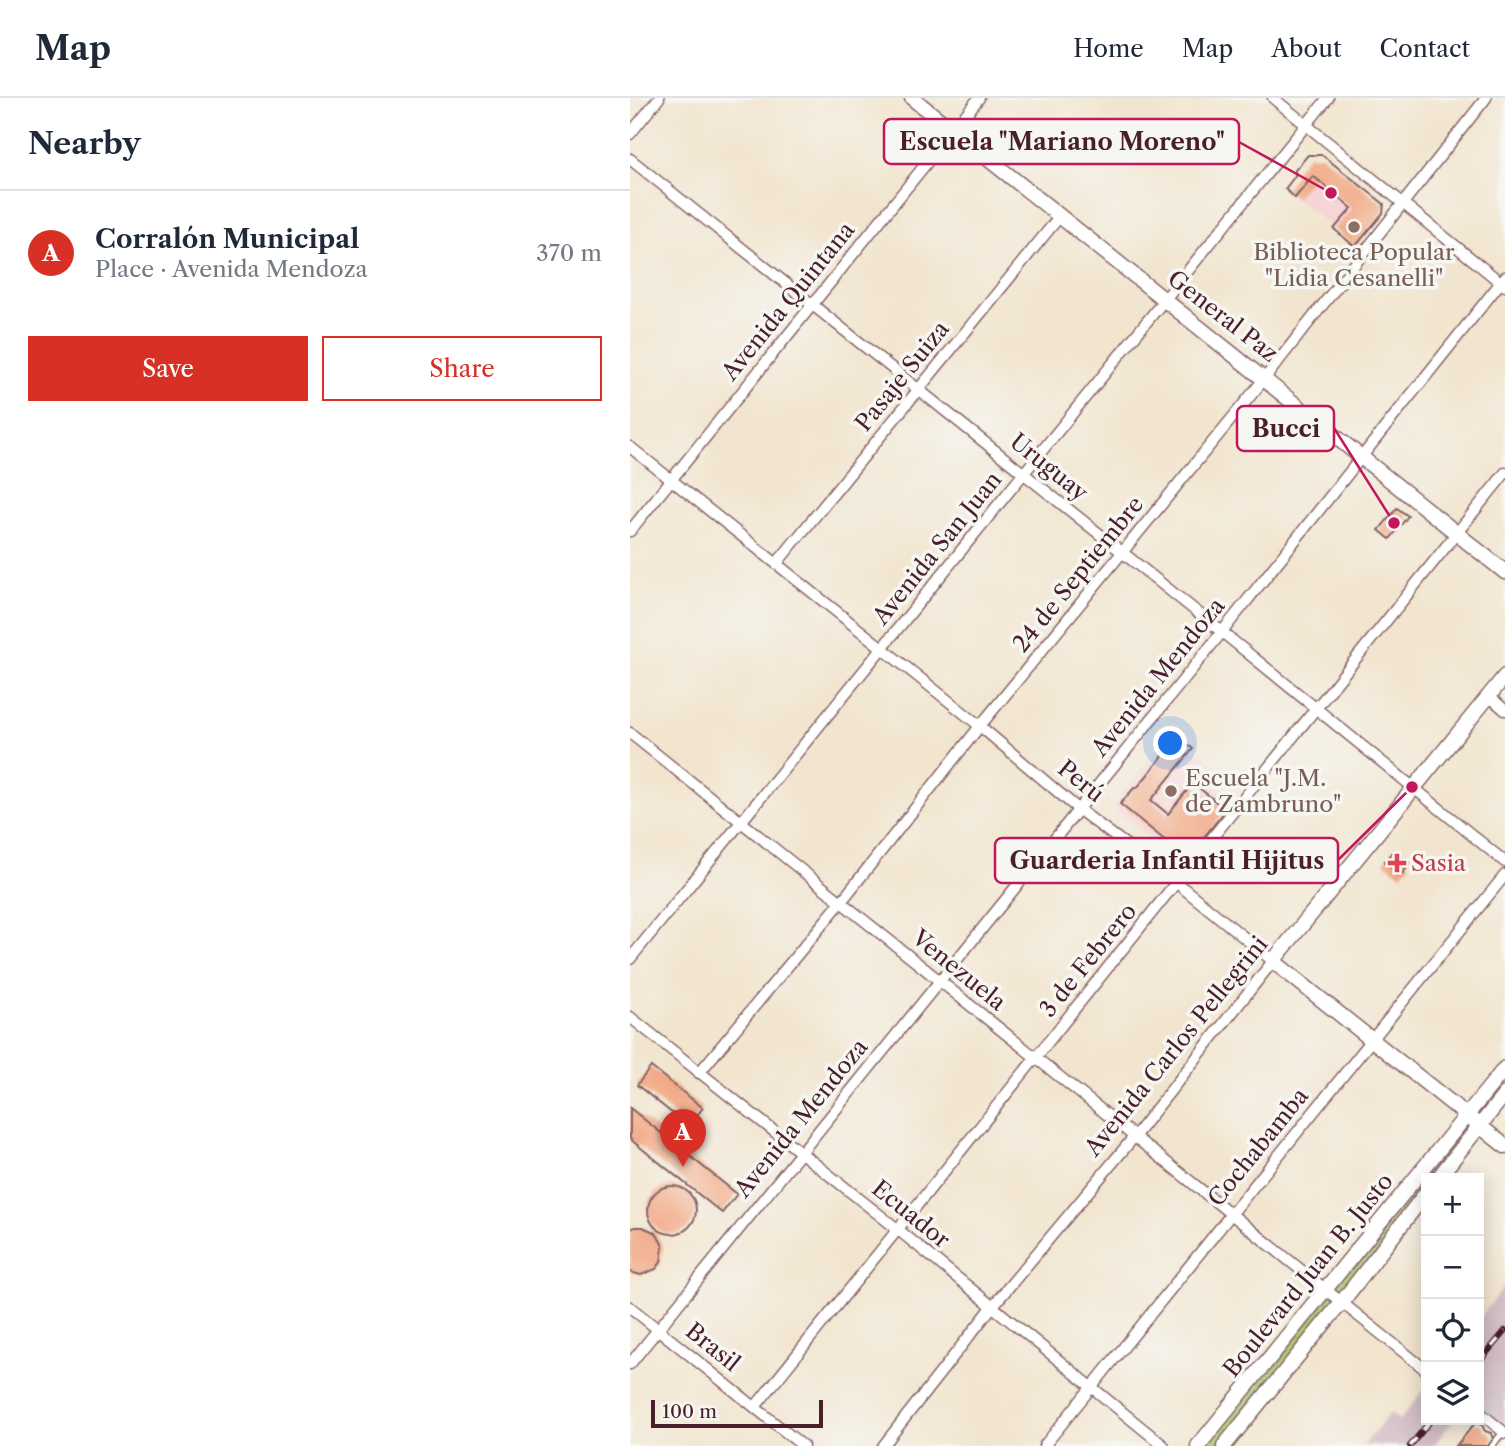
<!DOCTYPE html>
<meta charset="utf-8">
<style>
body{margin:0;font-family:"Libre Caslon Text",serif;background:#f2f2f3;color:#1f2937}
.controls{position:absolute;right:21px;bottom:21px;display:grid;overflow:hidden;border-radius:0px;box-shadow:0 4px 18px #0003}
.controls button{width:63px;height:63px;display:grid;place-items:center;padding:0;border:0;border-bottom:2px solid #e0e1e3;background:#fff;color:#1f2937;font:35px sans-serif}
.scale{position:absolute;left:21px;bottom:18px;width:172px;box-sizing:border-box;padding-left:7px;border:4px solid #4a1f2b;border-top:0;font-size:19px;line-height:24px;white-space:nowrap;color:#4a1f2b;-webkit-text-stroke:5px #f6f6f2;paint-order:stroke}
.you{position:absolute;left:541px;top:646px;width:24px;height:24px;margin:-18px;border:5px solid #fff;border-radius:50%;background:#1a73e8;box-shadow:0 0 0 10px #1a73e833}
.badge{display:grid;place-items:center;width:46px;height:46px;border-radius:50%;background:#d93025;color:#fff;font-size:23px;font-weight:700}
.pin{position:absolute;translate:-50% -58px;filter:drop-shadow(0 2px 4px #0008)}
.pin::after{content:'';position:absolute;top:37px;width:24px;height:21px;background:inherit;clip-path:polygon(0 0,100% 0,50% 100%)}
.list{margin:0;padding:0;list-style:none}
h2{display:flex;justify-content:space-between;align-items:center;height:91px;margin:0;padding:0 28px;font-size:30px}
h2 small{font-size:23px;font-weight:400;color:#747a83}
.list li{display:grid;grid-template-columns:46px 1fr auto;gap:21px;align-items:center;box-sizing:border-box;height:126px;padding:0 28px;border-top:2px solid #e0e1e3}
.list b{display:block;font-size:26px;white-space:nowrap}
.list p{margin:0;font-size:23px;white-space:nowrap;color:#747a83}
.list em{font-size:23px;font-style:normal;color:#747a83}
.actions{display:flex;gap:14px;padding:21px 28px}
.actions a{flex:1;padding:16px 0;border:2px solid #d93025;border-radius:0px;text-align:center;font-size:24px;color:#d93025}
.actions .main{background:#d93025;color:#fff}
.icon{flex:none;width:38px;height:38px;fill:none;stroke:currentColor;stroke-width:2;stroke-linecap:round;stroke-linejoin:round}
.map{position:relative;flex:none;width:875px;height:1348px;overflow:hidden}
header{display:flex;align-items:center;gap:42px;box-sizing:border-box;height:98px;padding:0 35px;background:#fff;border-bottom:2px solid #e0e1e3}
header strong{font-size:33px}
nav{display:flex;gap:38px;margin-inline-start:auto;font-size:24px}
main{display:flex}
aside{flex:1;background:#fff}
.map>svg:first-child{display:block}
.built{fill:#f7cfd2}
.railway{fill:#d2bdc6}
.grass{fill:#a3bf66;stroke:#766f48;stroke-width:2}
.building{fill:#f2a37d}
.lines{fill:none;stroke-linecap:round;stroke-linejoin:round}
.service-casing{stroke:#856464;stroke-width:8}
.minor-casing{stroke:#856464;stroke-width:13}
.tertiary-casing{stroke:#856464;stroke-width:17}
.service{stroke:#fff;stroke-width:5}
.minor{stroke:#fff;stroke-width:10}
.tertiary{stroke:#fff;stroke-width:14}
.rail-casing{stroke:#4a1f2b;stroke-width:6}
.rail{stroke:#f6f6f2;stroke-width:3.5;stroke-dasharray:10;stroke-linecap:butt}
.education-dot{fill:#8d6e63;stroke:#f6f6f2;stroke-width:2.5}
.health-dot{fill:#e0444e;stroke:#f6f6f2;stroke-width:2.5}
.labels{text-anchor:middle;dominant-baseline:central;stroke-width:7;stroke-linejoin:round;paint-order:stroke}
.education-label{font-size:23px;fill:#785e54;stroke:#f6f6f2}
.street-label{font-size:23px;fill:#4a1f2b;stroke:#f6f6f2}
.health-label{font-size:23px;fill:#be3a42;stroke:#f6f6f2;text-anchor:start}
.leader{fill:none;stroke:#c2185b;stroke-width:2.5}
.callout-dot{fill:#c2185b;stroke:#f6f6f2;stroke-width:2.5}
.callout{fill:#f6f6f2;stroke:#c2185b;stroke-width:2.5}
.callout-label{font-size:24px;text-anchor:middle;font-weight:bold;fill:#4a1f2b}
</style>
<header>
<strong>Map</strong>
<nav><a>Home</a><a>Map</a><a>About</a><a>Contact</a></nav>
</header>
<main>
<aside>
<h2>Nearby<small></small></h2>
<ul class="list">
<li><span class="badge">A</span><div><b>Corralón Municipal</b><p>Place · Avenida Mendoza</p></div><em>370 m</em></li>
</ul>
<div class="actions"><a class="main">Save</a><a>Share</a></div>
</aside>
<div class="map">
<svg width="875" height="1348" viewBox="0 0 875 1348">
<rect width="100%" height="100%" fill="#f6f6f2"/>
<filter id="ink" filterUnits="userSpaceOnUse"><feTurbulence type="fractalNoise" baseFrequency=".0143" numOctaves="2"/><feDisplacementMap in="SourceGraphic" scale="14" xChannelSelector="R" yChannelSelector="G"/><feConvolveMatrix kernelMatrix="1 2 1 2 8 2 1 2 1" color-interpolation-filters="sRGB"/></filter>
<filter id="wash" filterUnits="userSpaceOnUse"><feTurbulence type="fractalNoise" baseFrequency=".00686" numOctaves="4" result="noise"/><feDisplacementMap in="SourceGraphic" scale="28" xChannelSelector="R" yChannelSelector="G"/><feGaussianBlur stdDeviation="1.57" result="paint"/><feColorMatrix in="noise" values="0 0 0 0 0 0 0 0 0 0 0 0 0 0 0 0 0 1.4 0 .05"/><feComposite in="paint" operator="in"/></filter>
<g filter="url(#wash)">
<rect width="100%" height="100%" fill="#f2e5cf"/>
<g class="built">
<polygon points="678,57 692,57 754,106 753,115 722,110 704,131 655,91 665,78 665,72"/>
<polygon points="543,632 585,666 574,681 604,706 557,765 551,765 485,712 484,705"/>
</g>
<g class="railway">
<polygon points="875,1188 875,1335 849,1314 849,1221"/>
<polygon points="796,1288 796,1322 824,1322 803,1348 733,1348 760,1315 770,1322"/>
</g>
<polygon class="grass" points="875,970 875,996 808,1080 796,1080 796,1095 594,1348 568,1348"/>
<g id="blocks">
<g class="building">
<polygon points="678,57 692,57 754,106 753,115 725,149 704,131 722,110 683,78 665,100 655,91 665,78 665,72"/>
<polygon points="767,410 778,418 760,441 749,432"/>
<polygon points="548,639 563,651 521,702 538,716 563,685 596,712 557,760 490,706 505,689 507,690"/>
<polygon points="763,753 780,766 771,777 754,764"/>
<polygon points="21,969 73,1010 58,1028 7,987"/>
<polygon points="0,1010 107,1096 92,1115 0,1041"/>
<circle cx="42" cy="1112" r="24"/>
<polygon points="5,1129 13,1129 26,1135 33,1148 31,1164 26,1171 11,1177 0,1174 0,1131"/>
<polygon points="845,1325 852,1327 855,1333 861,1335 863,1341 858,1348 826,1348"/>
</g>
</g>
</g>
<g filter="url(#ink)">
<use href="#blocks" fill-opacity="0" stroke="#856464" stroke-width="2"/>
<g class="lines">
<g class="service-casing">
<polyline id="service" points="862,1348 873,1334"/>
</g>
<g class="minor-casing">
<g id="minor">
<polyline points="643,0 875,188"/>
<polyline points="0,36 29,0"/>
<polyline points="0,61 592,534 875,764"/>
<polyline points="0,349 350,628 448,711 547,785 643,863 504,1039 362,1209 253,1348"/>
<polyline points="0,433 349,0"/>
<polyline points="147,465 430,118"/>
<polyline points="859,598 875,612"/>
<polyline points="0,635 796,1272"/>
<polyline points="0,861 698,0"/>
<polyline points="0,919 266,1130 534,1348"/>
<polyline points="69,975 211,804 350,628 635,280 856,0"/>
<polyline points="0,1209 173,1348"/>
<polyline points="0,1266 592,534 875,179"/>
<polyline points="125,1309 875,375"/>
<polyline points="849,1314 875,1335"/>
<polyline points="414,1348 875,777"/>
</g>
</g>
<g class="tertiary-casing">
<g id="tertiary">
<polyline points="282,0 875,474"/>
<polyline points="875,578 643,863 875,1048"/>
<polyline points="808,1080 875,996"/>
<polyline points="568,1348 875,970"/>
<polyline points="594,1348 711,1205 796,1095"/>
</g>
</g>
<use href="#service" class="service"/>
<use href="#minor" class="minor"/>
<use href="#tertiary" class="tertiary"/>
<g class="rail-casing">
<g id="rail">
<polyline points="849,1264 875,1233"/>
<polyline points="780,1348 801,1322"/>
</g>
</g>
<use href="#rail" class="rail"/>
</g>
</g>
<g class="education-dot">
<circle cx="724" cy="129" r="7"/>
<circle cx="541" cy="693" r="7"/>
</g>
<path class="health-dot" d="M763.5 754.5h7v7h7v7h-7v7h-7v-7h-7v-7h7z"/>
<g class="labels">
<g class="education-label">
<text x="724" y="154">Biblioteca Popular<tspan x="724" dy="26">"Lidia Cesanelli"</tspan></text>
<text x="555" y="680" text-anchor="start">Escuela "J.M.<tspan x="555" dy="26">de Zambruno"</tspan></text>
</g>
<g class="street-label">
<text transform="translate(158 203) rotate(-51)">Avenida Quintana</text>
<text transform="translate(593 218) rotate(38)">General Paz</text>
<text transform="translate(272 278) rotate(-51)">Pasaje Suiza</text>
<text transform="translate(419 369) rotate(39)">Uruguay</text>
<text transform="translate(307 450) rotate(-51)">Avenida San Juan</text>
<text transform="translate(448 476) rotate(-51)">24 de Septiembre</text>
<text transform="translate(528 579) rotate(-51)">Avenida Mendoza</text>
<text transform="translate(451 683) rotate(39)">Perú</text>
<text transform="translate(458 862) rotate(-51)">3 de Febrero</text>
<text transform="translate(329 872) rotate(39)">Venezuela</text>
<text transform="translate(546 948) rotate(-51)">Avenida Carlos Pellegrini</text>
<text transform="translate(171 1020) rotate(-51)">Avenida Mendoza</text>
<text transform="translate(628 1049) rotate(-51)">Cochabamba</text>
<text transform="translate(281 1116) rotate(39)">Ecuador</text>
<text transform="translate(678 1177) rotate(-51)">Boulevard Juan B. Justo</text>
<text transform="translate(83 1249) rotate(39)">Brasil</text>
</g>
<g class="health-label">
<text x="781" y="765">Sasia</text>
</g>
</g>
<path class="leader" d="M701 95L609 44M764 425L704 330M782 689L708 762"/>
<g class="callout-dot">
<circle cx="701" cy="95" r="7"/>
<circle cx="764" cy="425" r="7"/>
<circle cx="782" cy="689" r="7"/>
</g>
<g class="callout">
<rect x="254" y="21" width="355" height="45" rx="7"/>
<rect x="607" y="308" width="97" height="45" rx="7"/>
<rect x="365" y="740" width="343" height="45" rx="7"/>
</g>
<g class="callout-label">
<text x="432" y="52">Escuela "Mariano Moreno"</text>
<text x="656" y="339">Bucci</text>
<text x="537" y="771">Guarderia Infantil Hijitus</text>
</g>
</svg>
<div class="controls">
<button>+</button>
<button>−</button>
<button><svg class="icon" aria-label="locate" viewBox="0 0 24 24"><circle cx="12" cy="12" r="6"/><path d="M12 2v4M12 18v4M2 12h4M18 12h4"/></svg></button>
<button><svg class="icon" aria-label="layers" viewBox="0 0 24 24"><path d="M12 4l9 5-9 5-9-5zM3 14l9 5 9-5"/></svg></button>
</div>
<div class="scale">100 m</div>
<div class="you"></div>
<div class="pin badge" style="left:53px;top:1069px">A</div>
</div>
</main>
